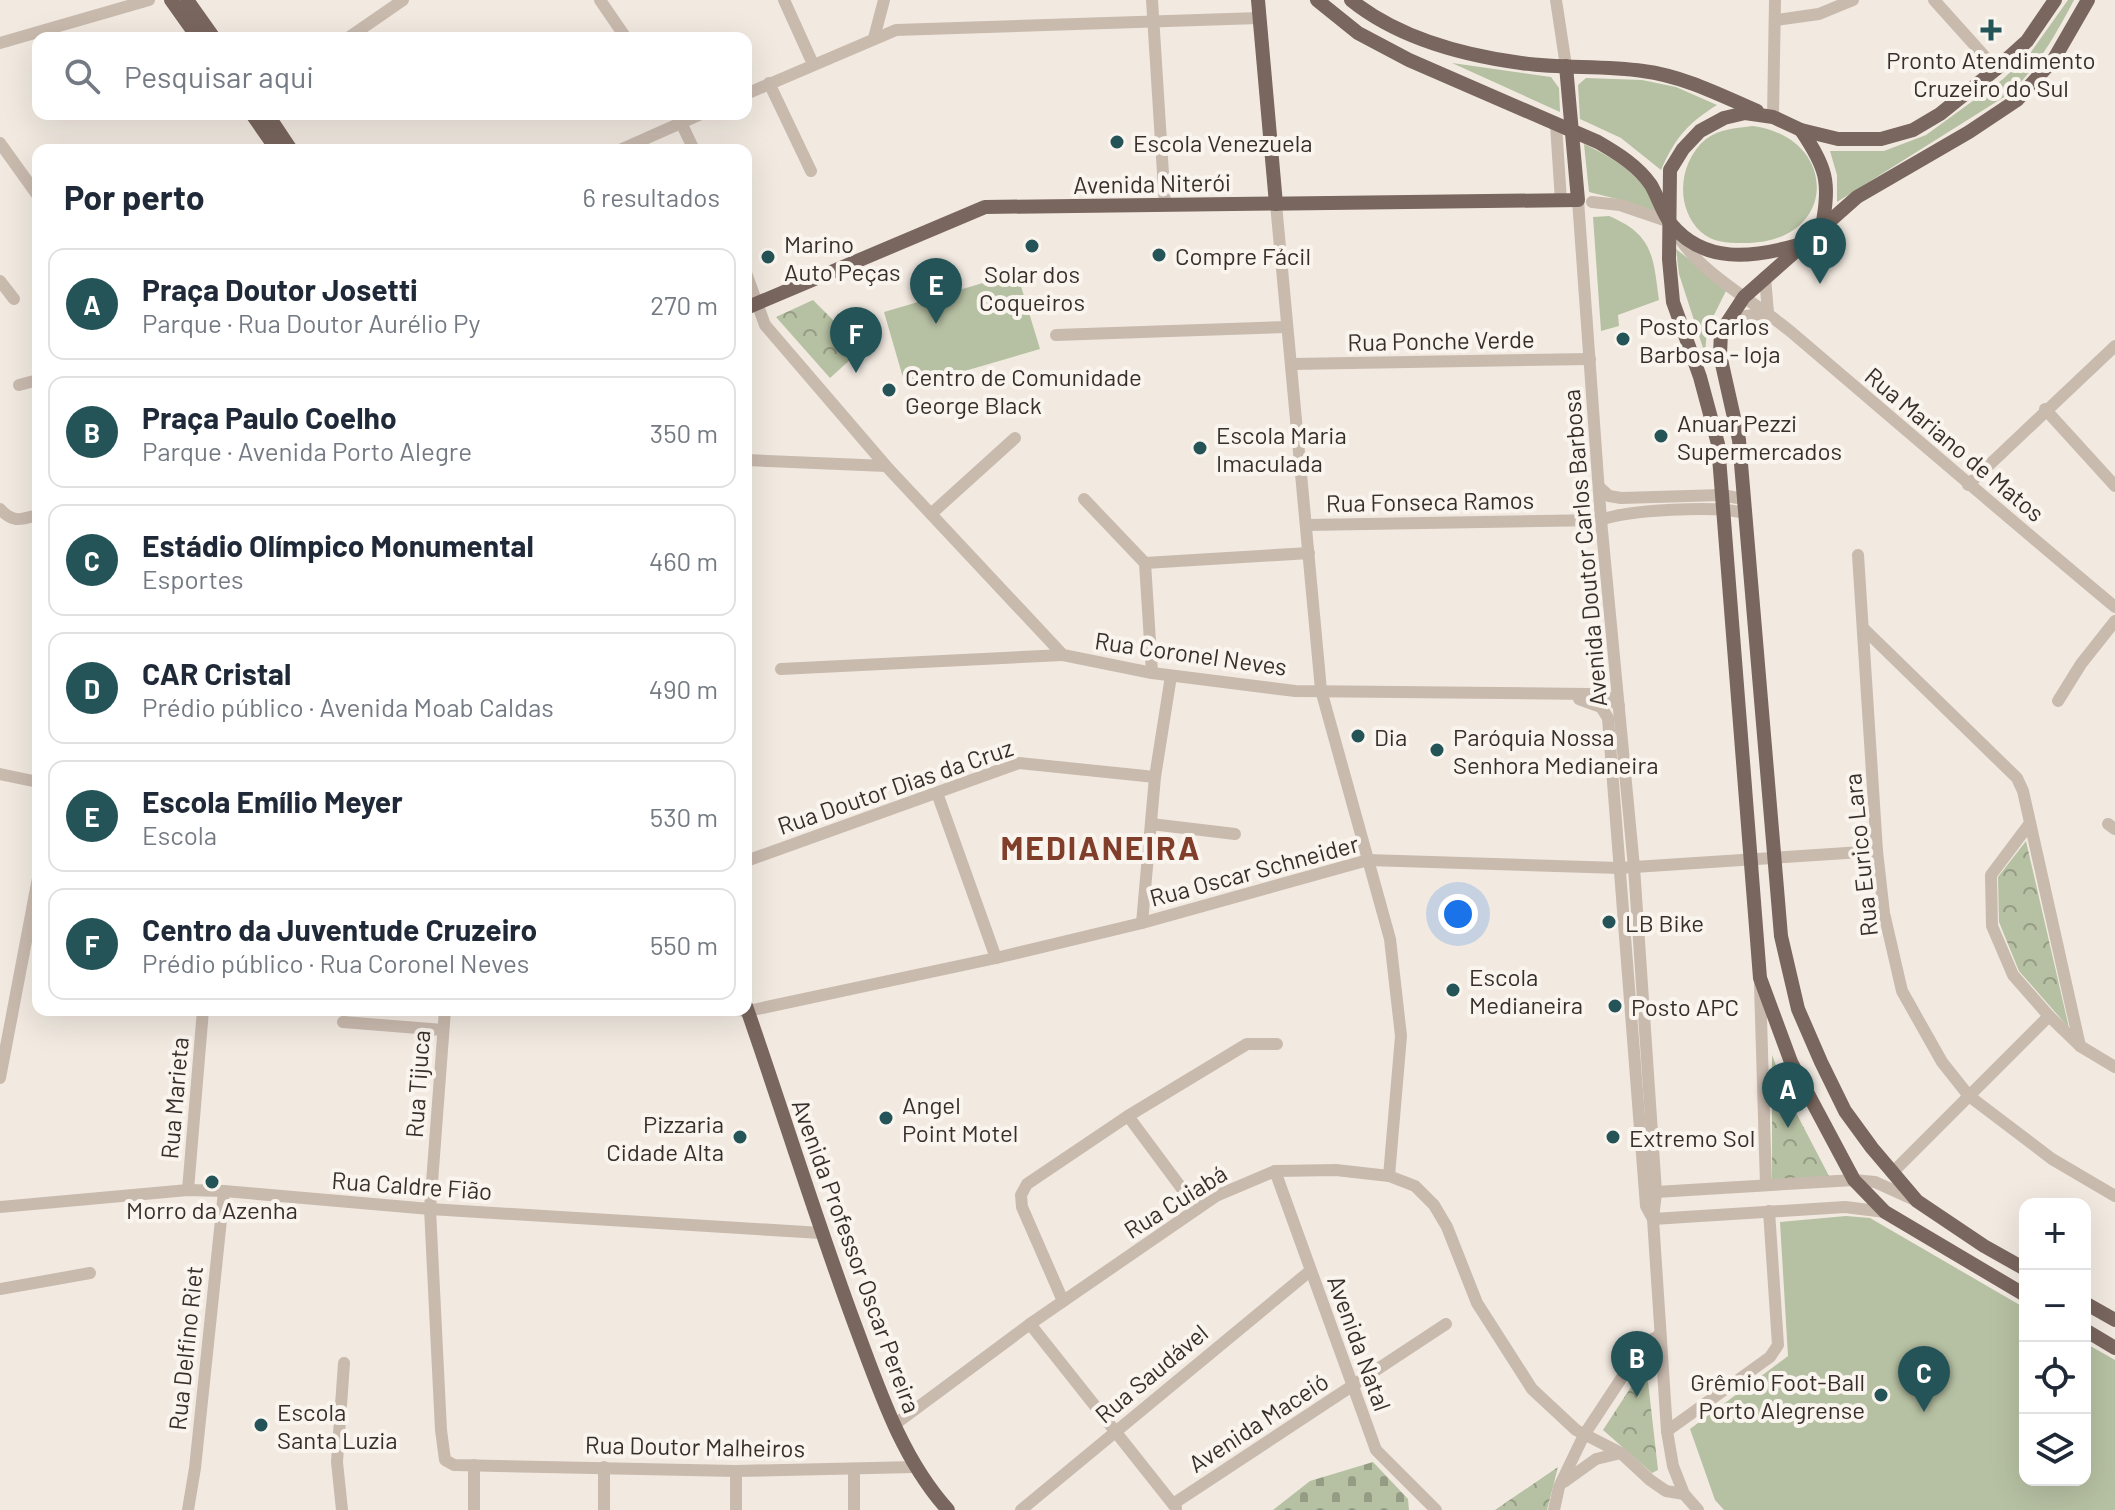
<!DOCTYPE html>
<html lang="pt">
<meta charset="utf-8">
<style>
body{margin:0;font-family:Barlow,sans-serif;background:#f2f2f3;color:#1f2937}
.controls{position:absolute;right:24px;bottom:24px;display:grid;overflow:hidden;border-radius:16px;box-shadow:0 8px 32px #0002}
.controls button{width:72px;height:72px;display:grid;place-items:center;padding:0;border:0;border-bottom:2px solid #e0e1e3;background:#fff;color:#1f2937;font:40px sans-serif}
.you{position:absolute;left:1458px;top:914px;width:28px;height:28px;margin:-20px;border:6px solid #fff;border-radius:50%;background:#1a73e8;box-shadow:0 0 0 12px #1a73e833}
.badge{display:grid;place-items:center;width:52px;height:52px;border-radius:50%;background:#245457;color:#fff;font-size:26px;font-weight:700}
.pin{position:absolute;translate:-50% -66px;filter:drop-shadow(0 2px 4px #0008)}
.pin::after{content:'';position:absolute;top:42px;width:28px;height:24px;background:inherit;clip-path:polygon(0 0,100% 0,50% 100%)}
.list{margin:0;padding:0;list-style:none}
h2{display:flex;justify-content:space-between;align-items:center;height:104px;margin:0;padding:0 32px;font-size:34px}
h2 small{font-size:26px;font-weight:400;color:#747a83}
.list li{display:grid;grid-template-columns:52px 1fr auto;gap:24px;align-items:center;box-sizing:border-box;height:112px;margin:0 16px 16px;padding:0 16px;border:2px solid #e0e1e3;border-radius:16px}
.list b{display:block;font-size:30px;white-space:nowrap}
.list p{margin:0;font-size:26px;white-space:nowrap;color:#747a83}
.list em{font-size:26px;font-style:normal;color:#747a83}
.icon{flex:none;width:44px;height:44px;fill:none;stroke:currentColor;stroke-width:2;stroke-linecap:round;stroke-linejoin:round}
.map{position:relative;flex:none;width:2115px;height:1510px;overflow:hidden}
.search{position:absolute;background:#fff;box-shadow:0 8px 32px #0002;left:32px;top:32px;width:720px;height:88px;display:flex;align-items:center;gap:20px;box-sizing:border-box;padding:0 28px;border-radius:16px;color:#747a83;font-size:30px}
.panel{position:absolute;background:#fff;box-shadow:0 8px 32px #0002;left:32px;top:144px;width:720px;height:872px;border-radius:16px}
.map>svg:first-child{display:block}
.grass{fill:#b6c0a2}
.forest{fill:url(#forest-crowns)}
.cemetery{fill:url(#cemetery-stones)}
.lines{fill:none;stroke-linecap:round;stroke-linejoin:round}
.minor{stroke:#c9baae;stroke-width:12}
.major{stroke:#79665e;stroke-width:14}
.poi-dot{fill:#245457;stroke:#f9f4ed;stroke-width:3}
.labels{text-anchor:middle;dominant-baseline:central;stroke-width:8;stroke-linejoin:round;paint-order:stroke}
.poi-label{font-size:24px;fill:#382f2b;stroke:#f9f4ed;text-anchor:start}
.street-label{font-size:24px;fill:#382f2b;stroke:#f9f4ed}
.district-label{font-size:32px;font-weight:bold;letter-spacing:2px;fill:#813e2b;stroke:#f9f4ed}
</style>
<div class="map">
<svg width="2115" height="1510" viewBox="0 0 2115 1510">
<defs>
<pattern id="forest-crowns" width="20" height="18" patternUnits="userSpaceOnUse" patternTransform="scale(2)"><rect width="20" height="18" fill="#b6c0a2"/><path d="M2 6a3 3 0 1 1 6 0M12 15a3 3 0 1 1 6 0" fill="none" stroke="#959c84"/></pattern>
<pattern id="cemetery-stones" width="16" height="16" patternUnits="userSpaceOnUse" patternTransform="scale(2)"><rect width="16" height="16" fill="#b6c0a2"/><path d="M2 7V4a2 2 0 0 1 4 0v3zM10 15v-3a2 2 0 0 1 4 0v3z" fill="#959c84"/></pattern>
</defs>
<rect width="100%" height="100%" fill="#f2eae1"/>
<g class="grass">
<path d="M2068 0H2074C2056 34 2039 64 2012 92L1837 202V175L1830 151H1884L1926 135 2003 79 2031 52Z"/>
<polygon points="1452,63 1551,77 1559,88 1560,112"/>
<path d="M1586 78 1642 80 1676 87 1717 105C1688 123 1675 138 1661 170L1621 138 1580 119 1578 85Z"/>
<path d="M1753 126C1841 138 1839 246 1741 243 1727 243 1712 242 1701 232 1674 207 1679 161 1706 139 1719 129 1737 128 1753 126Z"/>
<path d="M1584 144C1618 160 1640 175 1659 209L1656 214 1621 200 1589 192Z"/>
<path d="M1609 216C1654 235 1653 257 1659 300L1618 315 1619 326 1601 331 1593 217Z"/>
<polygon points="1676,249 1727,289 1707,329 1705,354 1679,274"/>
<polygon points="1017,273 1040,349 906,388 884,312"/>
<polygon points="1846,1216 1870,1218 2025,1308 2025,1480 2085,1480 2085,1343 2115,1360 2115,1510 1724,1510 1715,1500 1690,1429 1788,1356 1780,1222"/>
</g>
<g class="forest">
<polygon points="813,300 862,349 830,378 776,317"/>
<polygon points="2026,841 2069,1028 2019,971 1999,922 1998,877"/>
<polygon points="1772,1055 1791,1103 1829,1176 1772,1180"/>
<polygon points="1646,1364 1658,1470 1652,1473 1603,1430"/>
<polygon points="1558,1467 1547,1510 1495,1510"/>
</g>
<polygon class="cemetery" points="1373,1462 1408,1499 1409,1510 1273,1510 1310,1481"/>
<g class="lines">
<g class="minor">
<polyline points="600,0 626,38"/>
<polyline points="784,0 813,64"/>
<polyline points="1152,0 1165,205"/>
<polyline points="1556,0 1566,66"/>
<polyline points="1934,0 1996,69"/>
<polyline points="1776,20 1819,14 1853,0"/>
<polyline points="348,38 403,0"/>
<polyline points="874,38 884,0"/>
<polyline points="0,43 149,0"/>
<polyline points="769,83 811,171"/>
<polyline points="746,94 896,30 1259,18"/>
<polyline points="677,114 694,150"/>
<polyline points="1773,117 1775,0"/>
<polyline points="1556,125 1561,201"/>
<polyline points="0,143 38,196"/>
<polyline points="620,150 701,114"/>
<polyline points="1578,200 1601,520 1634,867 1656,1192 1653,1219 1667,1431 1673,1466 1684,1494 1698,1510"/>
<path d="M1592 202 1620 205 1670 222C1693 271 1749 297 1790 331 1898 423 2006 516 2115 607"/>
<polyline points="1276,204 1321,690 1390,939 1401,1036 1389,1176"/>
<polyline points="746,273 765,325 886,466 1063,655 1152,673 1295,691 1589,694 1610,698 1619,706"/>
<polyline points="1765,277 1768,313"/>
<polyline points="0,281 14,299"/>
<polyline points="1727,327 1746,316 1768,313"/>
<polyline points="1056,335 1287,327"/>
<polyline points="1292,364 1590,359"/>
<polyline points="19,385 38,380"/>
<polyline points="2045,409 2115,486"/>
<polyline points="746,460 886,466"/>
<polyline points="1968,485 2115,346"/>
<polyline points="1599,487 1609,496 1621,498 1722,495 1743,499"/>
<polyline points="1084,499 1145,563 1152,673"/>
<path d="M0 509C13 523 20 520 38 515"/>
<polyline points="931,514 1015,438"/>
<path d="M1307 525 1601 520C1627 510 1717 505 1744 513"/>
<polyline points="1858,555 1877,851 1884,913 1902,991 1942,1062 1969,1096 2052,1159 2115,1196"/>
<polyline points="1145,563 1309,553"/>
<polyline points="1863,628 2017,778 2023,791 2080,1046"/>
<polyline points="781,669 1063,655"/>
<polyline points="1579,699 1601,707 1608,718 1646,1206 1653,1219"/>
<polyline points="2058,701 2081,664 2115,621"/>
<polyline points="0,774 38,782"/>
<polyline points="937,793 996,958"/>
<polyline points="2030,823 1991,875 1992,926 2013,975 2049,1016 2080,1046 2115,1067"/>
<polyline points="1151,824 1235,834"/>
<polyline points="2108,824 2115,829"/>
<polyline points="746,861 1019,763 1155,777"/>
<polyline points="1142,923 1155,777 1171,676"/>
<polyline points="1760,984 1766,1185"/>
<polyline points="445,1010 430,1209 441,1430 445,1460 454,1465 736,1471 915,1467"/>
<polyline points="737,1010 748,1011 996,958 1142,923 1368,860 1619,868 1877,851"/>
<polyline points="343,1022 443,1030"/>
<polyline points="0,1078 38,878"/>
<polyline points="1128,1116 1197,1209"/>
<polyline points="1275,1171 1376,1450 1436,1510"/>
<polyline points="1892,1173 2049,1016"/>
<polyline points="188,1190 203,1010"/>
<polyline points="1656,1192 1854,1180 1875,1182 1917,1201"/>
<polyline points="0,1207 188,1190 224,1191 430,1209 821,1233"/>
<polyline points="1653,1219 1845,1207 1885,1212"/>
<polyline points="0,1289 90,1273"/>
<polyline points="1063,1301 1022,1207 1021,1195 1027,1184 1128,1116 1247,1044 1277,1044"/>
<polyline points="1030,1324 1176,1508"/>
<polyline points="894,1425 1030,1324 1216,1196 1275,1171 1336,1170 1389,1176 1415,1186 1434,1205 1447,1227 1477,1303 1532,1389 1576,1430 1621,1453 1650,1480 1666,1491 1684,1494"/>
<polyline points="1667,1431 1770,1357 1778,1345 1769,1211"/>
<polyline points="854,1470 854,1510"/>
<polyline points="1564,1482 1596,1459 1621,1453"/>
<polyline points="1173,1504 1446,1324"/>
<polyline points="188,1510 195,1468 224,1191"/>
<polyline points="342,1510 337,1462 344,1363"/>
<polyline points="474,1510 474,1465"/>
<polyline points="604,1510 604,1467"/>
<polyline points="736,1510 736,1471"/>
<polyline points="1021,1510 1310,1271"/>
<polyline points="1554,1510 1559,1487 1584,1435 1644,1344 1660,1335"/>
</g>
<g class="major">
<polyline points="171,0 198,38"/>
<polyline points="187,0 214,38"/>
<polyline points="1258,0 1276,204"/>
<path d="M1317 0 1358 33 1409 60 1598 142C1617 153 1638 166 1651 185 1658 197 1662 212 1671 224 1704 264 1752 258 1798 245"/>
<path d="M1351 0C1398 38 1462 55 1521 63 1561 69 1602 65 1643 71 1683 76 1720 95 1757 111"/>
<polyline points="252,114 277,150"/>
<polyline points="267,114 291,150"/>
<path d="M1801 130C1826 167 1831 182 1822 226"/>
<polyline points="746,308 985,207 1578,200 1566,66"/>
<path d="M746 1006C783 1112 816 1220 855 1325 879 1389 901 1458 948 1510"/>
<polyline points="2025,1269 1984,1246 1917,1201 1872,1148 1845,1111 1821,1062 1798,1009 1781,936 1739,440 1720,355 1721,332 1744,297 1857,197 1969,132 2017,100 2054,59 2088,0"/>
<polyline points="2025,1295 1885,1212 1854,1180 1791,1062 1760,978 1718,444 1700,377 1673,302 1669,259 1670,170 1683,149 1700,131 1724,118 1745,113 1773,117 1801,130 1838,139 1881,139 1913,130 1940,114 1996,69 2027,41 2055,0"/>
<polyline points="2085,1303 2115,1320"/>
<polyline points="2085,1330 2115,1348"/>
</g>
</g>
<g class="poi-dot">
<path d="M1987 18h8v8h8v8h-8v8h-8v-8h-8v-8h8z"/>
<circle cx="1117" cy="142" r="8"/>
<circle cx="1032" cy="246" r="8"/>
<circle cx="1159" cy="255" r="8"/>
<circle cx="768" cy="257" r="8"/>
<circle cx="1623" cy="339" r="8"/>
<circle cx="889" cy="390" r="8"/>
<circle cx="1661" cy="436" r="8"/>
<circle cx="1200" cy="448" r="8"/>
<circle cx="1358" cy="736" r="8"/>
<circle cx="1437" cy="750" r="8"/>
<circle cx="1609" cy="922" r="8"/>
<circle cx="1453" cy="990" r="8"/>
<circle cx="1615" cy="1006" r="8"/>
<circle cx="886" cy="1118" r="8"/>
<circle cx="740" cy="1137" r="8"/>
<circle cx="1613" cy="1137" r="8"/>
<circle cx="212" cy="1182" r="8"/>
<circle cx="1881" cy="1395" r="8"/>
<circle cx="261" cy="1425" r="8"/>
</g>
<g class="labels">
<g class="poi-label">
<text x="1991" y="59" text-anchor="middle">Pronto Atendimento<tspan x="1991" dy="28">Cruzeiro do Sul</tspan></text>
<text x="1133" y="142">Escola Venezuela</text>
<text x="784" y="243">Marino<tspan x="784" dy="28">Auto Peças</tspan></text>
<text x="1175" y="255">Compre Fácil</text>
<text x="1032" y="273" text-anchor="middle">Solar dos<tspan x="1032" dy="28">Coqueiros</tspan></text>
<text x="1639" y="325">Posto Carlos<tspan x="1639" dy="28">Barbosa - loja</tspan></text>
<text x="905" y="376">Centro de Comunidade<tspan x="905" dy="28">George Black</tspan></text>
<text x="1677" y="422">Anuar Pezzi<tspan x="1677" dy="28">Supermercados</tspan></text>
<text x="1216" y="434">Escola Maria<tspan x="1216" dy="28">Imaculada</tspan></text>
<text x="1374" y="736">Dia</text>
<text x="1453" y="736">Paróquia Nossa<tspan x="1453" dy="28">Senhora Medianeira</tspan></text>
<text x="1625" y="922">LB Bike</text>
<text x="1469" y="976">Escola<tspan x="1469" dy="28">Medianeira</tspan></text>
<text x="1631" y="1006">Posto APC</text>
<text x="902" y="1104">Angel<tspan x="902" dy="28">Point Motel</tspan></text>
<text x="724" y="1123" text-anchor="end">Pizzaria<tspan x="724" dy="28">Cidade Alta</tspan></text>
<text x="1629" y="1137">Extremo Sol</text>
<text x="212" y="1209" text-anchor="middle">Morro da Azenha</text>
<text x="1865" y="1381" text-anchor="end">Grêmio Foot-Ball<tspan x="1865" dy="28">Porto Alegrense</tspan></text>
<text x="277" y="1411">Escola<tspan x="277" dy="28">Santa Luzia</tspan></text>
</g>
<g class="street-label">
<text transform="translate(1152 183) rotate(-1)">Avenida Niterói</text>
<text transform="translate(1441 340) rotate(-1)">Rua Ponche Verde</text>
<text transform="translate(1955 444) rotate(40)">Rua Mariano de Matos</text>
<text transform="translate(1430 501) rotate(-1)">Rua Fonseca Ramos</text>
<text transform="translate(1584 548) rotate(-95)">Avenida Doutor Carlos Barbosa</text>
<text transform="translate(1191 653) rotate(8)">Rua Coronel Neves</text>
<text transform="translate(895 786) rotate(-19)">Rua Doutor Dias da Cruz</text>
<text transform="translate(1860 855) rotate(-96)">Rua Eurico Lara</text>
<text transform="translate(1254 870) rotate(-15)">Rua Oscar Schneider</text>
<text transform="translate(417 1084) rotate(-86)">Rua Tijuca</text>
<text transform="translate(174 1098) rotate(-85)">Rua Marieta</text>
<text transform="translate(412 1185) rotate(4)">Rua Caldre Fião</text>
<text transform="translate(1175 1201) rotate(-32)">Rua Cuiabá</text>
<text transform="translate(857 1256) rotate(70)">Avenida Professor Oscar Pereira</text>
<text transform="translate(1360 1343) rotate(70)">Avenida Natal</text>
<text transform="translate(185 1348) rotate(-84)">Rua Delfino Riet</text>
<text transform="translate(1151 1373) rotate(-40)">Rua Saudável</text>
<text transform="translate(1258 1422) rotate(-33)">Avenida Maceió</text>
<text transform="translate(695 1446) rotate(1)">Rua Doutor Malheiros</text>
</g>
<g class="district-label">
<text x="1101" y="847">MEDIANEIRA</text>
</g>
</g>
</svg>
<div class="controls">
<button>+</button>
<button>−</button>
<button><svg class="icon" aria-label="locate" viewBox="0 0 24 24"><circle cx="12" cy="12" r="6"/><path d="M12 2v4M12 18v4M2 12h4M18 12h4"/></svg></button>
<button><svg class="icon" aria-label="layers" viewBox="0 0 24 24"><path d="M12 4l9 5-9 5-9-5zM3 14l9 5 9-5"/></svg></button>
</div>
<div class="you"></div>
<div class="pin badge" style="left:1788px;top:1128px">A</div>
<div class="pin badge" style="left:1637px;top:1397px">B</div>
<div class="pin badge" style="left:1924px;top:1412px">C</div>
<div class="pin badge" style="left:1820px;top:284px">D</div>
<div class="pin badge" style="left:936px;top:324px">E</div>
<div class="pin badge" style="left:856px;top:373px">F</div>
<div class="search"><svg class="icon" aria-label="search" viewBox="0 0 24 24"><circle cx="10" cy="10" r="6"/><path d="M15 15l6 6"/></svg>Pesquisar aqui</div>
<section class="panel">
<h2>Por perto<small>6 resultados</small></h2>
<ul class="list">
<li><span class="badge">A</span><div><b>Praça Doutor Josetti</b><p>Parque · Rua Doutor Aurélio Py</p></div><em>270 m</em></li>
<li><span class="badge">B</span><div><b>Praça Paulo Coelho</b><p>Parque · Avenida Porto Alegre</p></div><em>350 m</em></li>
<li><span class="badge">C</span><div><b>Estádio Olímpico Monumental</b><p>Esportes</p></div><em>460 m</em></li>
<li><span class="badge">D</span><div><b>CAR Cristal</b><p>Prédio público · Avenida Moab Caldas</p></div><em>490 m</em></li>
<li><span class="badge">E</span><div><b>Escola Emílio Meyer</b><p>Escola</p></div><em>530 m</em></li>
<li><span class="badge">F</span><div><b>Centro da Juventude Cruzeiro</b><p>Prédio público · Rua Coronel Neves</p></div><em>550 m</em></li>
</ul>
</section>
</div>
